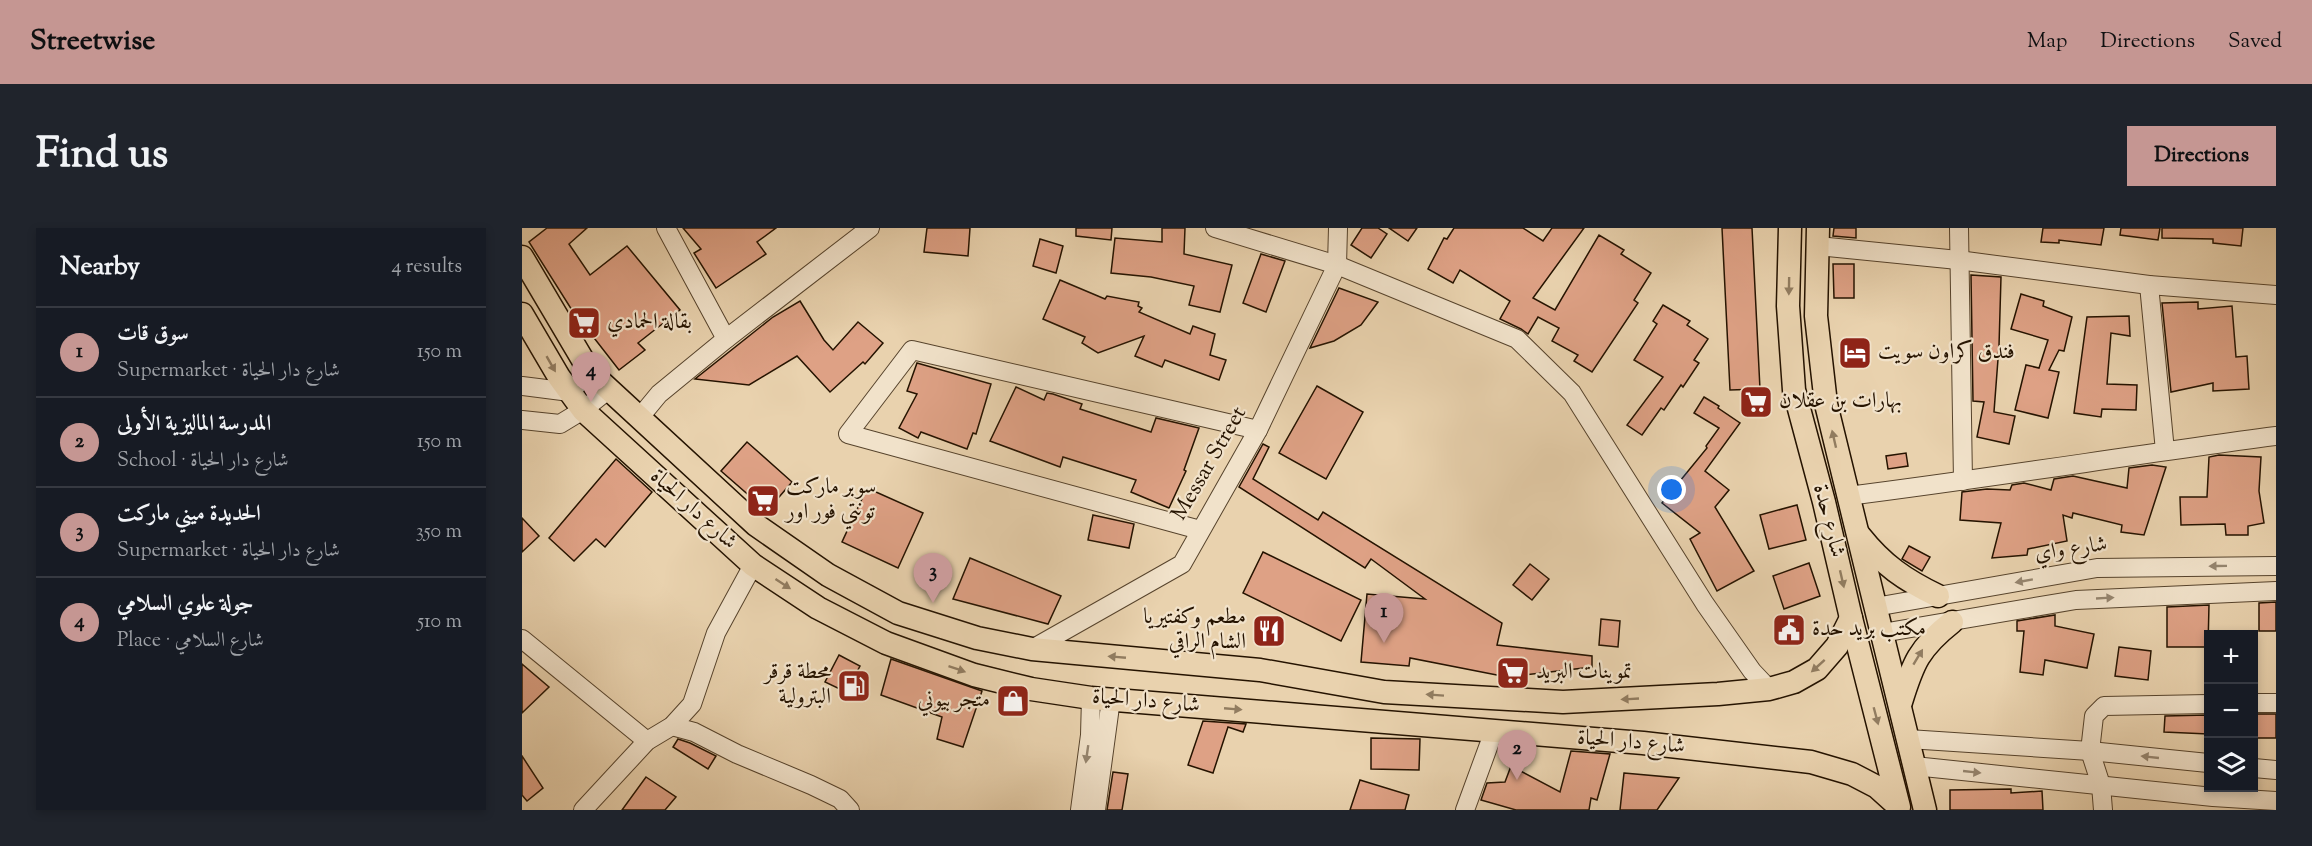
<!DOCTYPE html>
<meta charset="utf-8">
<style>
body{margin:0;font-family:"Sorts Mill Goudy",Amiri,serif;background:#20242c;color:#f1f3f6}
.controls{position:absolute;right:18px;bottom:18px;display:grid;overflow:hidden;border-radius:0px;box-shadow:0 3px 9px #0003}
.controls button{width:54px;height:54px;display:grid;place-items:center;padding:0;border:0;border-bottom:2px solid #363941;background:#171b24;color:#f1f3f6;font:30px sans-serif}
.you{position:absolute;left:1150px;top:262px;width:21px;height:21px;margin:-15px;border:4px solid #fff;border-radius:50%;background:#1a73e8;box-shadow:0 0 0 9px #1a73e833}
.badge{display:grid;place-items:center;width:39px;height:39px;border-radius:50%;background:#c59692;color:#111;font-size:20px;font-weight:700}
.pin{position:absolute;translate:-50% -50px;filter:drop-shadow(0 2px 3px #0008)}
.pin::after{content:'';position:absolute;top:32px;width:21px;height:18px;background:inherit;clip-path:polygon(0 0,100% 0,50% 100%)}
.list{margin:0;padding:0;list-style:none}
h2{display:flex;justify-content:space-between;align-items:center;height:78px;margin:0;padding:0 24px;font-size:26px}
h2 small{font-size:20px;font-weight:400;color:#9ea1a6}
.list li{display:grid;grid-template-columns:39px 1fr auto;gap:18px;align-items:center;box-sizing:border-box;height:90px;padding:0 24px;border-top:2px solid #363941}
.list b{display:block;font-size:22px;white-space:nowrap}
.list p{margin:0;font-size:20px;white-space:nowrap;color:#9ea1a6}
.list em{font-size:20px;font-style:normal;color:#9ea1a6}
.icon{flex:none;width:33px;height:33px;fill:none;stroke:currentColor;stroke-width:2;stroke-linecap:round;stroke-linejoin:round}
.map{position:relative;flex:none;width:1754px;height:582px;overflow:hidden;border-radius:0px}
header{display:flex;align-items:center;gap:36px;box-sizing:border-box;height:84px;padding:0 30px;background:#c59692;color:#111}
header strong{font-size:28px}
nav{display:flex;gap:33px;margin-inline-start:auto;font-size:21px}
.intro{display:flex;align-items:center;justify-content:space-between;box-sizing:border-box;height:144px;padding:0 36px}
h1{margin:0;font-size:42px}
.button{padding:15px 27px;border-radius:0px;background:#c59692;color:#111;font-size:21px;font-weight:700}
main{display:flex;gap:36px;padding:0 36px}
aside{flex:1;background:#171b24;border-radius:0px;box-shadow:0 3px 9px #0003}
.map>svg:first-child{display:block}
.building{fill:#dea185;stroke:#251300;stroke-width:1.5}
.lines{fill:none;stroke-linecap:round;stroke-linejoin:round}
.minor-casing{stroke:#56432c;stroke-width:20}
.major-casing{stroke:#251300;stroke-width:25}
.minor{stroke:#f1e2ca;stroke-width:18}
.major{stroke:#e9d2ae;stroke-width:22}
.oneway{fill:#917c60}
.oneway2{fill:#95856f}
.labels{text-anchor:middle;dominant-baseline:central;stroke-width:4.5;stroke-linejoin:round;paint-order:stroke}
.poi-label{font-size:22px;fill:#251300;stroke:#f1e2ca;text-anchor:start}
.street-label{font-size:22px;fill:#251300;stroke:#f1e2ca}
</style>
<header>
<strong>Streetwise</strong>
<nav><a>Map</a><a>Directions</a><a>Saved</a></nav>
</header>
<div class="intro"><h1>Find us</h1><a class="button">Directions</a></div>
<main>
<aside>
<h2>Nearby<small>4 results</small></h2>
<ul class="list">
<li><span class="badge">1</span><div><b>سوق قات</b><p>Supermarket · شارع دار الحياة</p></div><em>150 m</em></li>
<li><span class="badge">2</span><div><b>المدرسة الماليزية الأولى</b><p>School · شارع دار الحياة</p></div><em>150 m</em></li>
<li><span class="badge">3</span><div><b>الحديدة ميني ماركت</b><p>Supermarket · شارع دار الحياة</p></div><em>350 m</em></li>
<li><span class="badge">4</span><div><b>جولة علوي السلامي</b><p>Place · شارع السلامي</p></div><em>510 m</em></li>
</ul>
</aside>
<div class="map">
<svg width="1754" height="582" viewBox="0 0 1754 582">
<rect width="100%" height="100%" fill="#e9d2ae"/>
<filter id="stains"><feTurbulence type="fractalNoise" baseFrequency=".00333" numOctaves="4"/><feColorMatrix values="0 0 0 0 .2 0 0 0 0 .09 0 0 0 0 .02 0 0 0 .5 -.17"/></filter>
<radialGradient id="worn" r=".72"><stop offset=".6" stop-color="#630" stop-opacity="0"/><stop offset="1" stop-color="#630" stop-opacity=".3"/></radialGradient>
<g class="building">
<polygon points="25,0 65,0 47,16 68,47 105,18 158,82 116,115 123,122 97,142 62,97 60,98 7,14"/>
<polygon points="161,0 254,0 235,14 244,26 194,60 172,25 179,21"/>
<polygon points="405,0 448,0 446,28 402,24"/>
<polygon points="554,0 590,0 589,12 554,8"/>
<polygon points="640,0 663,0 662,26 710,37 698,84 667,77 672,58 629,49 589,45 593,10 640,14"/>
<polygon points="840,0 856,0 865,6 849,30 829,17"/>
<polygon points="867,0 895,0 886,13"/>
<polygon points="932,0 1001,0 1021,13 1030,0 1062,0 1011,70 1033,82 1077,7 1102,22 1099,26 1129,45 1112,72 1116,75 1070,144 1052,133 1056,127 1030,113 1037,100 1016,89 1006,106 999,101 978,91 988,73 938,42 931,55 906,41 922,10 925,11"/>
<polygon points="1200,0 1230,0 1238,161 1208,162"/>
<polygon points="1312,0 1334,0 1334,10 1311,8"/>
<polygon points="1521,0 1582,0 1579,17 1537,12 1537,15 1519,14"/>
<polygon points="1599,0 1638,0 1636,12 1598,7"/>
<polygon points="1640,0 1721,0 1719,18 1691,15 1691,11 1640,10"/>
<polygon points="518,11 541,18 534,45 511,38"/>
<polygon points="739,26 763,33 744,84 721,75"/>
<polygon points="1311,36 1332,36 1332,70 1312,70"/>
<polygon points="1449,47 1479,49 1477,118 1472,184 1493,188 1487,216 1455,209 1462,174 1451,173"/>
<polygon points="538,52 583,71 585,68 617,74 616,78 620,80 617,84 668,106 671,98 693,106 688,127 704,132 697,152 643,132 640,139 613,128 622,108 576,125 560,115 563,109 521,91"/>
<polygon points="817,60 856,74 839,97 812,113 788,120"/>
<polygon points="1499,66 1522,73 1521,78 1550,89 1542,123 1537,122 1527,142 1537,144 1526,190 1493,182 1504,137 1517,140 1526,112 1489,101"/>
<polygon points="278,73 302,112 311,122 336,94 361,115 343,136 341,134 308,164 275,128 227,157 173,151 251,89"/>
<polygon points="1676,74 1676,81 1710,78 1714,129 1725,128 1727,161 1691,163 1691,155 1649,164 1640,75"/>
<polygon points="1141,77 1168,93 1165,97 1186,111 1172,132 1177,135 1161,159 1159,157 1142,182 1139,180 1120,207 1105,197 1141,149 1112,132 1135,96 1131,93"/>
<polygon points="1607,88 1608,108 1589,105 1585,156 1615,157 1614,182 1580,181 1579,189 1552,185 1565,89"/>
<polygon points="395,135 469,156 454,206 451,205 445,221 399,204 396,210 377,200 395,166 385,163"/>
<polygon points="795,158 841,184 804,251 757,225"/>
<polygon points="494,159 522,172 525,165 531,166 560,176 558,181 629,204 634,190 677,200 662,242 664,243 647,280 609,264 614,252 541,229 538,239 468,213"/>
<polygon points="1182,169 1197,178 1196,180 1218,195 1183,243 1207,262 1193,279 1232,343 1195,363 1168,311 1178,305 1140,275 1185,220 1184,218 1197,200 1172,185"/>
<polygon points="225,214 270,254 245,283 199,243"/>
<polygon points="741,216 747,219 731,251 796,292 801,284 980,395 975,417 1070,428 1070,439 985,449 888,430 887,438 839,434 845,366 903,371 849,331 843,340 717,259"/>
<polygon points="1384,225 1386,238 1366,241 1364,228"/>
<polygon points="1697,227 1739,229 1737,263 1742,295 1726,298 1726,307 1704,307 1703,296 1659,297 1658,269 1685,269 1687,229"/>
<polygon points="94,231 130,264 83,319 74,311 52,333 27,310"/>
<polygon points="1630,237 1644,239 1622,307 1599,304 1600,297 1551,285 1550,290 1541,287 1545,313 1506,321 1505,327 1470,330 1479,295 1438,292 1440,264 1465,261 1488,262 1490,257 1502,255 1529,262 1532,251 1551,248 1605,260 1607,240"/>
<polygon points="345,260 401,285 376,340 320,314"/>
<polygon points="1275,277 1284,312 1247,321 1238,287"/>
<polygon points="571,287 612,296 607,320 566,312"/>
<polygon points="0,290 17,308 0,324"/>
<polygon points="1387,318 1408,329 1400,343 1380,331"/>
<polygon points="741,324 839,372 819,413 721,365"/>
<polygon points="448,330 539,368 526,396 431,371"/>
<polygon points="1287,335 1298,368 1262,381 1251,348"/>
<polygon points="1008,336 1027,351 1010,372 991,357"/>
<polygon points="1754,374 1754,403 1737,403 1737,375"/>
<polygon points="1687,377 1686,419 1645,419 1645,379"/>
<polygon points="1533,387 1533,398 1572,406 1565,440 1523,432 1521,447 1498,444 1502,403 1495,403 1495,393"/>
<polygon points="1079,391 1098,393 1096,419 1077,417"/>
<polygon points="1597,419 1629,423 1626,452 1593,448"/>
<polygon points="317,427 338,438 324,464 303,454"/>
<polygon points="369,431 460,463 441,519 415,511 420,489 359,467"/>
<polygon points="0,436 27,459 0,485"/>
<rect x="1731" y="486" width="23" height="24"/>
<polygon points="1686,487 1686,506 1642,504 1643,488"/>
<polygon points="681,493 724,496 721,504 706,499 691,545 666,537"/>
<polygon points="849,510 898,511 897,542 849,541"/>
<polygon points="156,511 168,515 194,528 186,541 151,519"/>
<polygon points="1049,523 1088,526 1075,572 1069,570 1067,582 994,582 959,572 965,555 983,554 989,538 1038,564"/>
<polygon points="0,528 21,560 5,573 0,567"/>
<polygon points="591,544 606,546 600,582 585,582"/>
<polygon points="1102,545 1157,550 1135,582 1098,582"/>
<polygon points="124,549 154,569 143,582 100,582"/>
<polygon points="838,552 887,567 883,582 828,582"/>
<polygon points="1489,561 1489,565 1520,563 1521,582 1428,582 1428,562"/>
</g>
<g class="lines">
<g class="minor-casing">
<g id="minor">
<polyline points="144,0 204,111"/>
<polyline points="693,0 815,37 995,111 1050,165 1183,376 1230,443 1247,461"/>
<polyline points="1437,0 1441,253"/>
<polyline points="1296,18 1436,32 1627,57 1754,67"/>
<polyline points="1627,57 1643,223"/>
<polyline points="0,158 48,164 68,144"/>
<polyline points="118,189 137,166 204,111 348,0"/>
<polyline points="0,192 38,196 61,182 86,162"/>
<path d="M1326 268C1469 250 1611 227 1754 208"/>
<polyline points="678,302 326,206 390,122 736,202"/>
<polyline points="1353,379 1575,340 1754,338"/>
<polyline points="1360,405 1554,372 1754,363"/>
<polyline points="0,411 125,513"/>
<polyline points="510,421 660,336 736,202 815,37 816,0"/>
<polyline points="1732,475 1754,475"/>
<polyline points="150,498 172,504 215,526 289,557 318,571 328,582"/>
<polyline points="1386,511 1568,523 1686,535"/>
<polyline points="1392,538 1691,569 1754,573"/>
<polyline points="1732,540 1754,542"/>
<polyline points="61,582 125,513 150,498 170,476 194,405 231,337"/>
<polyline points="558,582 568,507 569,470"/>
<polyline points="574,582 589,471"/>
<polyline points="943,582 972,503"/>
<polyline points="1581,582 1579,557 1568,523 1572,488 1582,478 1686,476"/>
</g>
</g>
<g class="major-casing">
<g id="major">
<polyline points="1268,0 1266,78 1272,162 1302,274 1329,390 1377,579"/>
<polyline points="1296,0 1294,88 1304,176 1403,582"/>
<polyline points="0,29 68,144 234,297 306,347 376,385 455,410 510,421 738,442 862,464 1041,474 1196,466 1247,461 1272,454 1295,441 1315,418 1329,390"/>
<polyline points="0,86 37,149 61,182 231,337 296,380 364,415 452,447 509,461 569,470 1121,515 1289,534 1330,546 1355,559 1376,578"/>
<path d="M1338 308C1361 337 1383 352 1416 368"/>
<path d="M1379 474C1391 435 1397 420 1430 394"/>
</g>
</g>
<use href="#minor" class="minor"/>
<use href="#major" class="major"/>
</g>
<defs><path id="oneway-solid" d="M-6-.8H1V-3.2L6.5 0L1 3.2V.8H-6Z" transform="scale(1.5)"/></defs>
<g class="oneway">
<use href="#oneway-solid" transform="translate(1267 58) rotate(91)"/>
<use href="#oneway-solid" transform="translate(29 136) rotate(60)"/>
<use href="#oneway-solid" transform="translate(1312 211) rotate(-103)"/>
<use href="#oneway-solid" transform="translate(1320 351) rotate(77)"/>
<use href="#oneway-solid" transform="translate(261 356) rotate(33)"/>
<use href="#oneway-solid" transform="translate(595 429) rotate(-175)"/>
<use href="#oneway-solid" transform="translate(1396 429) rotate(-59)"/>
<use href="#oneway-solid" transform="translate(1296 438) rotate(138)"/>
<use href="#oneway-solid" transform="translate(435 441) rotate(19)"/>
<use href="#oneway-solid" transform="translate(913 467) rotate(-176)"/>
<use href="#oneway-solid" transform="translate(1108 471) rotate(177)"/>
<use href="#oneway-solid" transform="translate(711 481) rotate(5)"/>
<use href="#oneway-solid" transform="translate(1354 488) rotate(75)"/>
</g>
<g class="oneway2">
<use href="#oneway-solid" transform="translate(1696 338) rotate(179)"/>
<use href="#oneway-solid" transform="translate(1502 353) rotate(170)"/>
<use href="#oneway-solid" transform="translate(1583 370) rotate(-3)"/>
<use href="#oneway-solid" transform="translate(565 526) rotate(98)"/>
<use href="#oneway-solid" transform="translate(1628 529) rotate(-174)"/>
<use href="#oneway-solid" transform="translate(1450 544) rotate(6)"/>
</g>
<defs>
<g id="supermarket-square" transform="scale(1.725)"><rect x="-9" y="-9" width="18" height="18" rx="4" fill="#8f2418" stroke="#f1e2ca"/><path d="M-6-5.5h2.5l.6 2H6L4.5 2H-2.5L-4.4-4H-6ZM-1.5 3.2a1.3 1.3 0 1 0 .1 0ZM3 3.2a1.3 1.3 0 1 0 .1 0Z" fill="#fff"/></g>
<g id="hotel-square" transform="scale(1.725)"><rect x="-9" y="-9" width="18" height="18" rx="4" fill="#8f2418" stroke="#f1e2ca"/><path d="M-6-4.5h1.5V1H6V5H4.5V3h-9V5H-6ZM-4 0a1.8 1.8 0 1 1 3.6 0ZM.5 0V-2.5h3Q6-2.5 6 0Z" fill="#fff"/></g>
<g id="civic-square" transform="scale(1.725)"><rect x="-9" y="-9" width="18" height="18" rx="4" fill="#8f2418" stroke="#f1e2ca"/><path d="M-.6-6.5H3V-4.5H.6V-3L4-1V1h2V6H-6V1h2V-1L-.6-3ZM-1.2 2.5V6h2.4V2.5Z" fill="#fff"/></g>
<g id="restaurant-square" transform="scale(1.725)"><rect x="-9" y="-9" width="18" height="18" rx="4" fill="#8f2418" stroke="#f1e2ca"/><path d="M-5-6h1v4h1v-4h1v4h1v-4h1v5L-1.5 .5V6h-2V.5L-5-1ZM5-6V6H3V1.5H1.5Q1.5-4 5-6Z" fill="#fff"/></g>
<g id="fuel-square" transform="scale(1.725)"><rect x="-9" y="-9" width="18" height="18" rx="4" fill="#8f2418" stroke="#f1e2ca"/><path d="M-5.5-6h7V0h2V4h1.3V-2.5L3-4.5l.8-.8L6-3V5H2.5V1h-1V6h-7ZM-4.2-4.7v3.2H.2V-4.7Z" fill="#fff"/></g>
<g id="shop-square" transform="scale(1.725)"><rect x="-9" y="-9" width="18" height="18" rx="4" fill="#8f2418" stroke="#f1e2ca"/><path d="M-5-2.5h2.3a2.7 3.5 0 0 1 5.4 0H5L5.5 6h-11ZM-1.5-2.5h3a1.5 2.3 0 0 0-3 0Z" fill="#fff"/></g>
</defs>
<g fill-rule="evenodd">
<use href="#supermarket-square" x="62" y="95"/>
<use href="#hotel-square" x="1333" y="125"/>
<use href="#supermarket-square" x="1234" y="174"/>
<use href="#supermarket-square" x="241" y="273"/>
<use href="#civic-square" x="1267" y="402"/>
<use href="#restaurant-square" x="747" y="403"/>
<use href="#supermarket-square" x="991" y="445"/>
<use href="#fuel-square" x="332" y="458"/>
<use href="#shop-square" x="491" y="473"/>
</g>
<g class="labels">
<g class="poi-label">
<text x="85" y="95">بقالة الحمادي</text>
<text x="1356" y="125">فندق كراون سويت</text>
<text x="1257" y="174">بهارات بن عقلان</text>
<text x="264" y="260">سوبر ماركت<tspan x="264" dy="25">تونتي فور اور</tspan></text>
<text x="724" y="390" text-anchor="end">مطعم وكفتيريا<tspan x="724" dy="25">الشام الراقي</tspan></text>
<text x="1290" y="402">مكتب بريد حدة</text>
<text x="309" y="445" text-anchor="end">محطة قرقر<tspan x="309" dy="25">البترولية</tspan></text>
<text x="1014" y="445">تموينات البريد</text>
<text x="468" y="473" text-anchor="end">متجر بيوني</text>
</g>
<g class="street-label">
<text transform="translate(688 236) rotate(-60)">Messar Street</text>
<text transform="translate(171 282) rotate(42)">شارع دار الحياة</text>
<text transform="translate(1306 293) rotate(76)">شارع حدة</text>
<text transform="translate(1549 322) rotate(-8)">شارع واي</text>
<text transform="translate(624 474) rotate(5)">شارع دار الحياة</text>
<text transform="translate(1109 515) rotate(5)">شارع دار الحياة</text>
</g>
</g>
<rect width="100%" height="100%" filter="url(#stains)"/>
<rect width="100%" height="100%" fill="url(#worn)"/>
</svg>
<div class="controls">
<button>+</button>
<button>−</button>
<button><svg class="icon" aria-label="layers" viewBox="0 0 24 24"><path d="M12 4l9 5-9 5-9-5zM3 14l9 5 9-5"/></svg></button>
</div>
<div class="you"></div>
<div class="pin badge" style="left:862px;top:415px">1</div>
<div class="pin badge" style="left:995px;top:552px">2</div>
<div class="pin badge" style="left:411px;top:375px">3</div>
<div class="pin badge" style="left:69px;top:174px">4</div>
</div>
</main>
